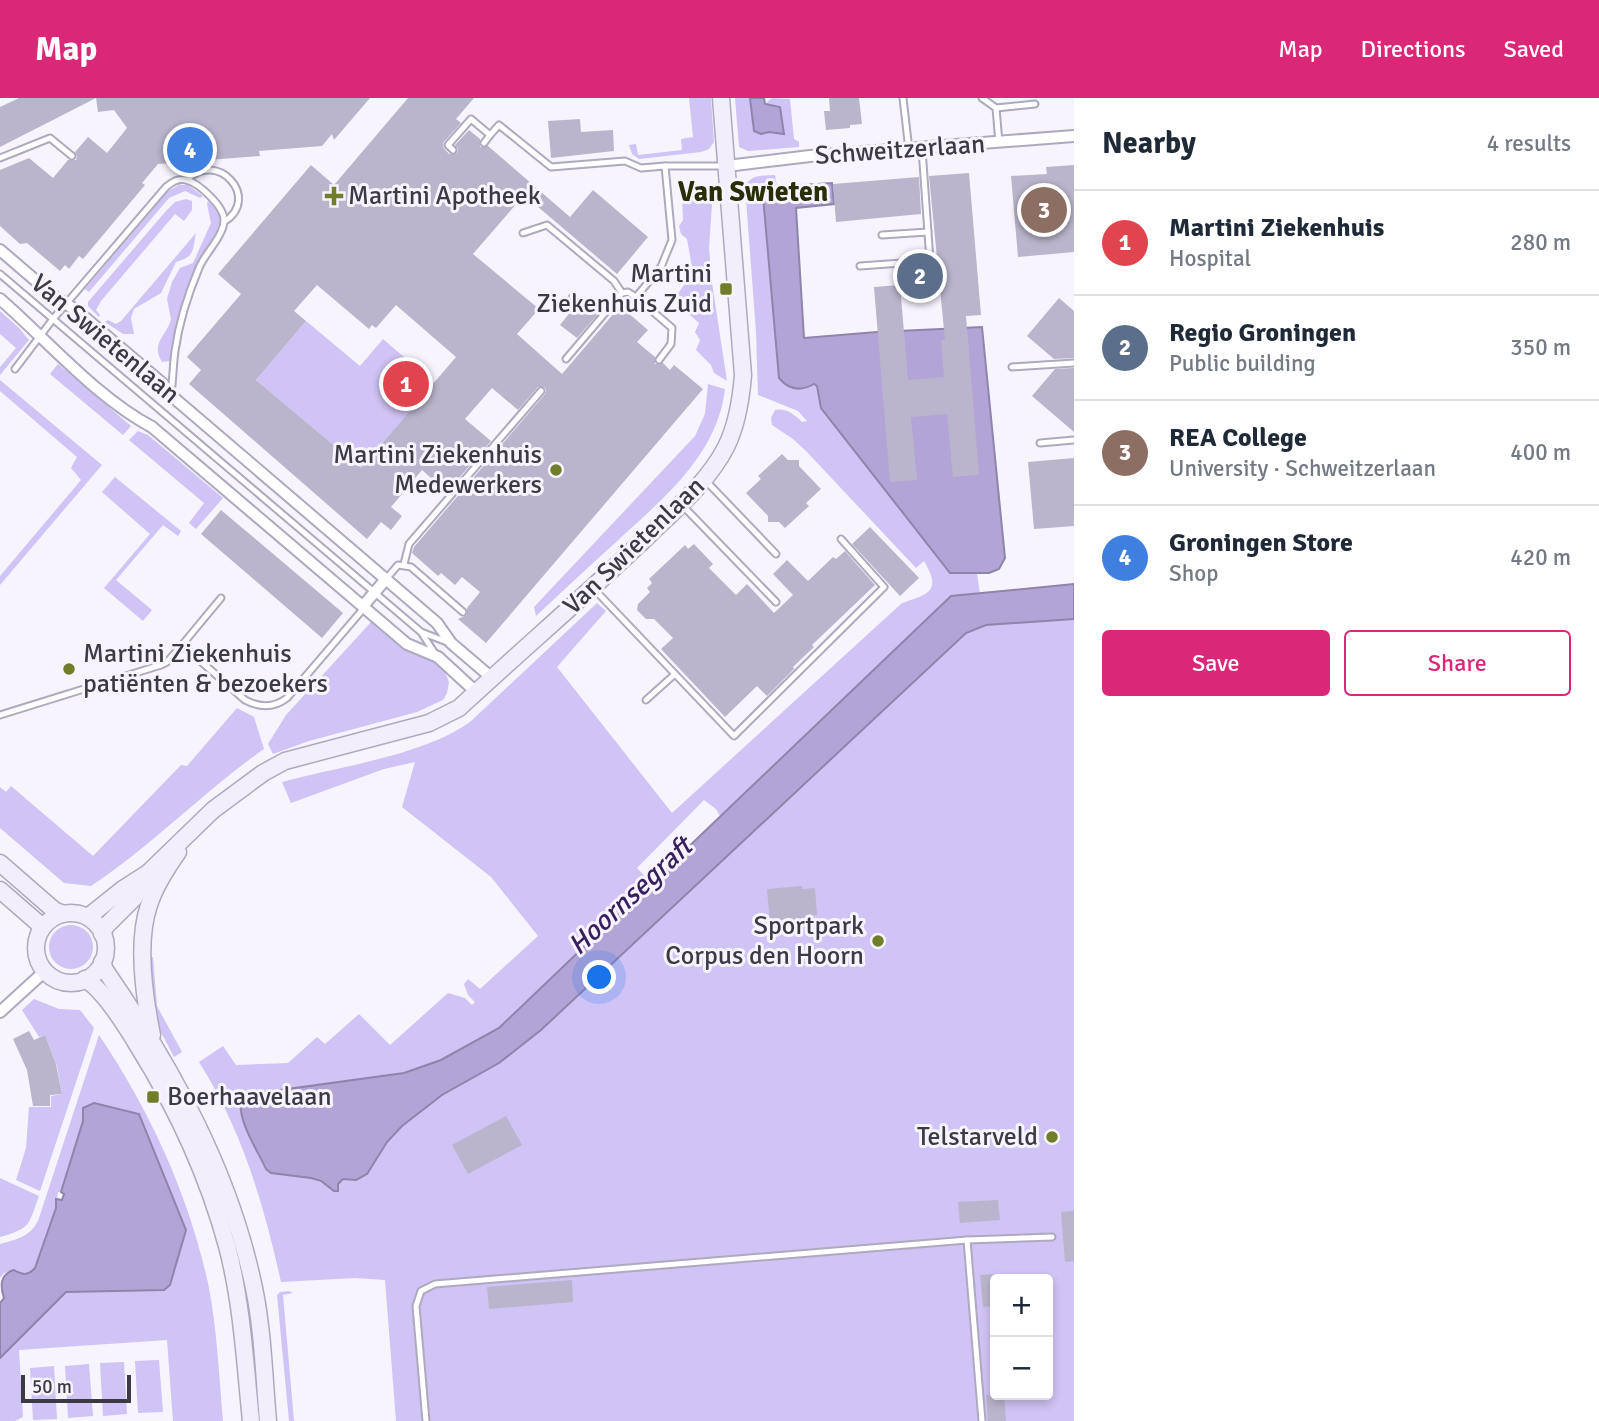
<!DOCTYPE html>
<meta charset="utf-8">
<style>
body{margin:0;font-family:Signika,sans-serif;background:#f2f2f3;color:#1f2937}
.controls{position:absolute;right:21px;bottom:21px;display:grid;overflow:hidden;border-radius:7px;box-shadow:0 4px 10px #0003}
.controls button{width:63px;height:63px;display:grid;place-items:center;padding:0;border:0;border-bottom:2px solid #e0e1e3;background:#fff;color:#1f2937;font:35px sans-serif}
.scale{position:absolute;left:21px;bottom:18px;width:110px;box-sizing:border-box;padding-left:7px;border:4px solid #3c3a43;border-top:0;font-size:19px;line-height:24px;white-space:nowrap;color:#3c3a43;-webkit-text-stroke:5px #f7f4fe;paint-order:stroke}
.you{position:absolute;left:600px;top:880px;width:24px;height:24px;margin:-18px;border:5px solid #fff;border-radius:50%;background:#1a73e8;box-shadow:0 0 0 10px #1a73e833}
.badge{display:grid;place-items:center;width:46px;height:46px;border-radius:50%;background:#db2777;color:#fff;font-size:23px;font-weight:700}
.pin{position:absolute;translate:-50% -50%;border:4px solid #fff;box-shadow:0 2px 7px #0006}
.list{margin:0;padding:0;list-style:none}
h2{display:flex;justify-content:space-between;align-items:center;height:91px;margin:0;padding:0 28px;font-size:30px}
h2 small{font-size:23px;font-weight:400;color:#747a83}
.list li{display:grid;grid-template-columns:46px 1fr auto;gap:21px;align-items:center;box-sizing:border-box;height:105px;padding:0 28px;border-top:2px solid #e0e1e3}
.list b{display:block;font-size:26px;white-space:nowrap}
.list p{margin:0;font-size:23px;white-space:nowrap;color:#747a83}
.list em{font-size:23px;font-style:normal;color:#747a83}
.actions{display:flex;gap:14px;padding:21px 28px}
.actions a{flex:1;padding:16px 0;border:2px solid #db2777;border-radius:7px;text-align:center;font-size:24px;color:#db2777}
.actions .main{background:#db2777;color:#fff}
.map{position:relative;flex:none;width:1074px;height:1323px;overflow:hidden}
header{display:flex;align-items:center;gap:42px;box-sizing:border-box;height:98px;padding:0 35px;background:#db2777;color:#fff}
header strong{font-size:33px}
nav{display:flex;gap:38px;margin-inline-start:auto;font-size:24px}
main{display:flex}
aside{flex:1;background:#fff}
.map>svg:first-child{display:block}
.green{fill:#d0c3f5;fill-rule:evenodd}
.water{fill:#b3a4d8;stroke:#8f84ab;stroke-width:2}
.building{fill:#bab5cc;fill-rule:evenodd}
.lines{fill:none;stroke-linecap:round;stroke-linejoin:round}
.lane-casing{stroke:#afa9c0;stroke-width:9}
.street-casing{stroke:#afa9c0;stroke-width:14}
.secondary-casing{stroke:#afa9c0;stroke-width:19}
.lane{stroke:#fff;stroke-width:5}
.street{stroke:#fff;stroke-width:10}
.secondary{stroke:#f2eefb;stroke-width:16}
.poi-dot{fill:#707d2a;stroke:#f7f4fe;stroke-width:2.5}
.labels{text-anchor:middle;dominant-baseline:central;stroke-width:6;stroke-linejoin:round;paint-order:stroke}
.street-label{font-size:26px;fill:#3c3a43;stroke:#f7f4fe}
.poi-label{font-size:26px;fill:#3c3a43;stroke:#f7f4fe;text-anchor:end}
.neighbourhood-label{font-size:28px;font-weight:bold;fill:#292e06;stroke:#f7f4fe}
.water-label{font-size:28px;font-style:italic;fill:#38205e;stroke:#f7f4fe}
</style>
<header>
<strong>Map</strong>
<nav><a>Map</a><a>Directions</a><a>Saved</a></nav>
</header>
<main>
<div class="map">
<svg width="1074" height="1323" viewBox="0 0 1074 1323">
<rect width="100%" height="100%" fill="#f7f4fe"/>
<g class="green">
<polygon points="689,0 711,0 714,44 709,51 701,54 639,61 632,56 629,47 636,46 638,57 682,52 681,41 693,39"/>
<polygon points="735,0 750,0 753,31 761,36 769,34 782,36 779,8 765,6 772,0 790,1 794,41 799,44 799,49 748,53 739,49"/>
<path d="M775 77 777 89H770L797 291 814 286 817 288 821 310 950 474 977 475 980 496 951 498 720 718 716 711 704 702 637 770 651 785 499 930 441 962 404 975 240 1004C241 1027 257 1050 266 1071L311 1080 329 1088 338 1086 343 1081 356 1082 367 1077 387 1044 402 1028 442 997 499 965 541 932 966 535 986 527 1074 521V1323H396L385 1182 355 1180 281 1184C263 1104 243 1034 199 964L223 948 236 967 288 965 317 939 325 946 359 916 390 947 448 895 465 900 472 907 475 904 468 897 464 886 468 881 480 891 538 838 491 779 402 709 415 664 384 671 291 705 282 684C340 668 422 658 470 624L597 505 606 513 557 569 672 715 902 505C929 496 942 493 924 463L916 470 806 353 793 341 772 327 771 320 775 312C786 310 794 316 802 324L807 323 798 313 758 297 756 234 745 88C752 76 763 78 775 77ZM995 1181H1048V1297H995Z"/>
<polygon points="179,87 188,87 203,98 200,100 185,93 169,100 89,194 85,191 168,93"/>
<polygon points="703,94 710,97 712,106 709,150 711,173 707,174 709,185 712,185 727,283 714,275 711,267 696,252 700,242 695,234 699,225 673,202 693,175 687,141 681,136 679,128 683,122 682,97"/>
<polygon points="186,101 192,103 192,112 184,123 175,116 101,203 96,212 100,217 99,219 88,208 88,204 166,113 175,104"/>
<path d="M208 103C216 110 222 116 219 126 215 141 202 155 196 169 182 199 174 230 170 263L162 264C150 245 167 238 171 221L167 201 172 184 180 170 193 165 211 125 207 106Z"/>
<path d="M196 135C192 154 195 158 176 164L161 195 134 211 131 220 134 236H123L105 224 108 222 116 226 121 223Z"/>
<polygon points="0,213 19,230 29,242 0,277 0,269 16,250 0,236"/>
<polygon points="306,223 360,268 383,241 434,285 361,370 256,282"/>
<polygon points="58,266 131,328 123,337 50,276"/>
<polygon points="0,282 102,367 0,487 0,478 81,382 71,370 77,359 0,293"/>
<path d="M708 286 725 291C717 359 661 402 615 445 588 469 562 494 536 518L534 509 695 338 705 316Z"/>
<polygon points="138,333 148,337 223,400 196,431 189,425 204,405 129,342"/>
<polygon points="115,379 181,433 178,438 163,427 116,482 152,512 143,523 104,490 150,436 102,394"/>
<polygon points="372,523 410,555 433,562 444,572 449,584 447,595 443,602 417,614 309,643 273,656 268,646 286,617"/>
<path d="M237 610 254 619 264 651C204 693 153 747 91 788L64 785 0 730V689L6 694 11 688 93 758 181 667 187 668Z"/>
<circle cx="71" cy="849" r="22"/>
<polygon points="147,859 153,859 157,908 182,954 174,959 155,923"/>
<polygon points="34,901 59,911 80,912 94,930 40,1093 16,1082 26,1050 29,1009 51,1009 51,998 62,996 57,968 45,937 39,939 22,912"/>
<path d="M99 937C150 1013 188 1095 208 1185 217 1230 219 1277 223 1323H173L167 1242 19 1252 23 1319 15 1323H0V1260L66 1194 164 1192 186 1132 139 1016 84 1010 83 1023 61 1094H58L56 1110 35 1170C28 1178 22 1177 14 1172L4 1175 0 1180V1146C18 1141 29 1139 38 1123Z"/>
<path d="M0 1080 39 1098C28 1128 31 1130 0 1139Z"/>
<polygon points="289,1193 293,1195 283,1197 294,1323 289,1323 277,1197 280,1194"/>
<polygon points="159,1262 163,1314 138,1315 135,1263"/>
<polygon points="124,1264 127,1316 103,1318 100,1265"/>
<polygon points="89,1266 93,1318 68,1320 65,1268"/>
<polygon points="54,1268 57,1321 33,1322 30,1270"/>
</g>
<g class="water">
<polygon points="750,0 764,0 765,6 780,9 784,36 769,34 761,36 754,33"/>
<path d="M832 85 834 106 796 110 804 240 877 234 982 229 1005 460 999 471 989 475H950L821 310 817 288 814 286C800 294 789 292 779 280L763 98 770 89Z"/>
<path d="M1074 486V521L986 527 966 535 541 932 499 965 442 997 402 1028 387 1044 367 1076 356 1082 343 1081 338 1086V1093H334L321 1083 311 1080 271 1075 266 1071C257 1051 237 1023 241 1000L244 997 404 975 441 962 499 930 951 498Z"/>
<path d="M94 1005 139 1016 186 1132 170 1187 164 1192 66 1194 0 1260V1205L4 1200C0 1188 0 1176 14 1172 22 1177 28 1178 35 1170L56 1110V1101L62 1102 64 1096 61 1094 83 1023V1010Z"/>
</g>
<g class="building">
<polygon points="19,0 96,0 0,49 0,9"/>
<polygon points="96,0 370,0 334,42 332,36 322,48 259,53 260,58 158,66 142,85 145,87 83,161 79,158 69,171 65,167 60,173 27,145 20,146 0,128 0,72 29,60 53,80 68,62 76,62 77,58 75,54 88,39 107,55 127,30 114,12 98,14"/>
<path d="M408 0H474L456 21 461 25 443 45V49L449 56 457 55 458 51 455 47 469 32 480 41V49L488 48 570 119 593 92 648 139 617 176 524 97 473 156 539 211 517 236 562 276 620 208 648 232 637 244 655 259V266L663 265 670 272 674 267 703 291 486 545 458 521 467 517V510L480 494 462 479 455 487 441 475 438 478 412 455 414 449 545 296 546 292 544 289H538L518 312 492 290 465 321 491 343 447 394 422 372 391 409 402 418 391 432 381 424 367 441 189 286 201 272 187 259 241 196 218 176 311 67 334 87ZM317 187 369 231 372 227 376 230 396 207 456 259 361 370 256 282 306 223 294 213Z"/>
<polygon points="829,0 859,0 862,26 850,27 850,30 826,32 824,13 830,13"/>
<polygon points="580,21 581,34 613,32 614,53 551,60 548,23"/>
<polygon points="1074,67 1074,154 1018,159 1011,78 1047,76 1046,69"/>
<polygon points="969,75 981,217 966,218 979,377 953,379 947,316 911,319 917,382 890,384 874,189 900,187 908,282 944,279 941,242 945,242 929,78"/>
<polygon points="919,79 921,116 836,124 833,86"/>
<polygon points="571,194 597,217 577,240 560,227 568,217 559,209"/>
<polygon points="1059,200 1074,213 1074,260 1054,261 1027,238"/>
<polygon points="1074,270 1074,334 1032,298 1055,271"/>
<polygon points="782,356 788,362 799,362 799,368 821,391 806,405 809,408 785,430 779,424 768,424 768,418 746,395 761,381 758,378"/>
<polygon points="1074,360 1074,428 1034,431 1028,364"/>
<polygon points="221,412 343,515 322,540 201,436"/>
<polygon points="870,429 919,480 900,498 852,446"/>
<polygon points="694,446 713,466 709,470 736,497 747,486 774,515 793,497 773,476 787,462 808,483 833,459 836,461 845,453 875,487 812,547 814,549 793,569 794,571 767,598 757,588 725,619 661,551 673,540 654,521 646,521 637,512 638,506 650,494 647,490 652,485 649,481 685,447 688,451"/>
<polygon points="802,788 802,791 815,790 817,817 805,818 805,823 770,826 767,791"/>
<polygon points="29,933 34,942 45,937 56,966 62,996 50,997 50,1008 33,1008 27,972 13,941"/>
<polygon points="506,1018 522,1047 468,1076 452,1047"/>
<polygon points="998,1102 1000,1122 960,1125 958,1104"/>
<polygon points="1074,1113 1074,1163 1065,1164 1061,1114"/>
<polygon points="995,1176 995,1208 983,1209 980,1177"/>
<polygon points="572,1182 573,1204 489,1211 487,1189"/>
<polygon points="986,1297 1004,1297 1006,1323 988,1323"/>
</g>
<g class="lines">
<g class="lane-casing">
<g id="lane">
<polyline points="903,0 909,52"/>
<polyline points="982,0 996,10 999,45"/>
<polyline points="996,10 1035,6"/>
<polyline points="490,37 499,27 551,69 625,63 641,70 665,68 724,68"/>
<polyline points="453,52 448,47 471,21 490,37 484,45"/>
<polyline points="0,60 50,40 72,58"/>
<path d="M187 82C217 51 262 100 224 124"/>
<polyline points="523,135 547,127 614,183 622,195"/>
<polyline points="882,137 928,134"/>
<polyline points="860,168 930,163 922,51"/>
<polyline points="0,176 421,534 436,557"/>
<polyline points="566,261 622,195 628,194 636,199"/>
<polyline points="659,262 671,246 672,230 636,199 661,169 672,142 665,68"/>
<polyline points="1012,269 1074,265"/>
<path d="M15 271 53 221 166 89C172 84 178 80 186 82 199 85 225 109 224 123 223 139 205 155 199 170 188 196 179 225 175 253 173 267 173 282 171 296"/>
<polyline points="1040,345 1074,342"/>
<polyline points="707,384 776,456"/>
<polyline points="683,408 776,504"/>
<polyline points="404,466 409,446 541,293"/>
<polyline points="386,481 398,467 411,469 463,514"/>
<polyline points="595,492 734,638 884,489 841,441"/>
<polyline points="421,534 447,544"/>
<polyline points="182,547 221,500"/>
<polyline points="646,602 675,576"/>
<path d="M0 617 161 567 167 564 182 547 245 602C260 610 274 610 287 600L364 510"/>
<polyline points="426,1323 416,1208 421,1193 435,1186 967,1142"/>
<polyline points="982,1323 967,1142 1052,1139"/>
</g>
</g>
<g class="street-casing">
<g id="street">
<polyline points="727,68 810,58 1074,38"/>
<polyline points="0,152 56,200 76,212 163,286 174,300 437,525 451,545 492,580"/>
<path d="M0 201C47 242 97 300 152 329L407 546 438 559 476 594"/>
<polyline points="363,508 386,481"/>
<polyline points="0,914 45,873"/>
</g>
</g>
<g class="secondary-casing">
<g id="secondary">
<polyline points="0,765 54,812 63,816"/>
<polyline points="0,792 38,825 41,831"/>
<circle cx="71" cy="850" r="35"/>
<path d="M88 819 123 791 148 775 213 712 263 675 285 663 429 625 459 610C522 552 587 496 649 437 677 410 708 384 726 349 737 327 741 302 743 277L721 0"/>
<polyline points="102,836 106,828 134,800 147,777"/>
<path d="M102 864 105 872C172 969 230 1074 254 1190 263 1233 264 1279 268 1323"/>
<path d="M85 881C104 892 126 928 138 948 176 1009 208 1078 227 1148 242 1205 245 1265 251 1323"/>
<path d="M152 937C144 898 136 845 149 807 155 788 166 771 178 754"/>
</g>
</g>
<use href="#lane" class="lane"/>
<use href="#street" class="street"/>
<use href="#secondary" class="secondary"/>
</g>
<g class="poi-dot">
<path d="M330.5 87.5h7v7h7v7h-7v7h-7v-7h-7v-7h7z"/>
<rect x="719" y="184" width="14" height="14" rx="3.5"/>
<circle cx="556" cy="372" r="7"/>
<circle cx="69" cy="571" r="7"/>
<circle cx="878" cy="843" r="7"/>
<rect x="146" y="992" width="14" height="14" rx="3.5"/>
<circle cx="1052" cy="1039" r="7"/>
</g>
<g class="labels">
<g class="street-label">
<text transform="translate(900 52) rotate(-4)">Schweitzerlaan</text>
<text transform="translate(105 241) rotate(40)">Van Swietenlaan</text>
<text transform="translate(634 448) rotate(-44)">Van Swietenlaan</text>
</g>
<g class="poi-label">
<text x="348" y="98" text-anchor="start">Martini Apotheek</text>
<text x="712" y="176">Martini<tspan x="712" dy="30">Ziekenhuis Zuid</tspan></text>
<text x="542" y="357">Martini Ziekenhuis<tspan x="542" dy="30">Medewerkers</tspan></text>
<text x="83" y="556" text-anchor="start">Martini Ziekenhuis<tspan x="83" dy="30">patiënten &amp; bezoekers</tspan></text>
<text x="864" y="828">Sportpark<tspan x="864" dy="30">Corpus den Hoorn</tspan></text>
<text x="167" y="999" text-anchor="start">Boerhaavelaan</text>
<text x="1038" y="1039">Telstarveld</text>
</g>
<g class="neighbourhood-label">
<text x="753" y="94">Van Swieten</text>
</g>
<g class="water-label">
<text transform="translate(630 798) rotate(-43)">Hoornsegraft</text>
</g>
</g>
</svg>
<div class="controls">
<button>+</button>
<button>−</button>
</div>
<div class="scale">50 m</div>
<div class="you"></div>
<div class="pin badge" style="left:406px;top:286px;background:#e0444e">1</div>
<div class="pin badge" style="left:920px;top:178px;background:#5c6f8a">2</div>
<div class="pin badge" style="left:1044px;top:112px;background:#8d6e63">3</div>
<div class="pin badge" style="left:190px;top:52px;background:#3f7fe0">4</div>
</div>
<aside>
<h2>Nearby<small>4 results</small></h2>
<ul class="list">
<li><span class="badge" style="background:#e0444e">1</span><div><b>Martini Ziekenhuis</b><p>Hospital</p></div><em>280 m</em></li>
<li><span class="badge" style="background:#5c6f8a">2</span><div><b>Regio Groningen</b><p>Public building</p></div><em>350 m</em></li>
<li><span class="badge" style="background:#8d6e63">3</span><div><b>REA College</b><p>University · Schweitzerlaan</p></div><em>400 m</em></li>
<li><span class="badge" style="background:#3f7fe0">4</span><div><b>Groningen Store</b><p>Shop</p></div><em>420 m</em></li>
</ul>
<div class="actions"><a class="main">Save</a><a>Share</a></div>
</aside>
</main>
